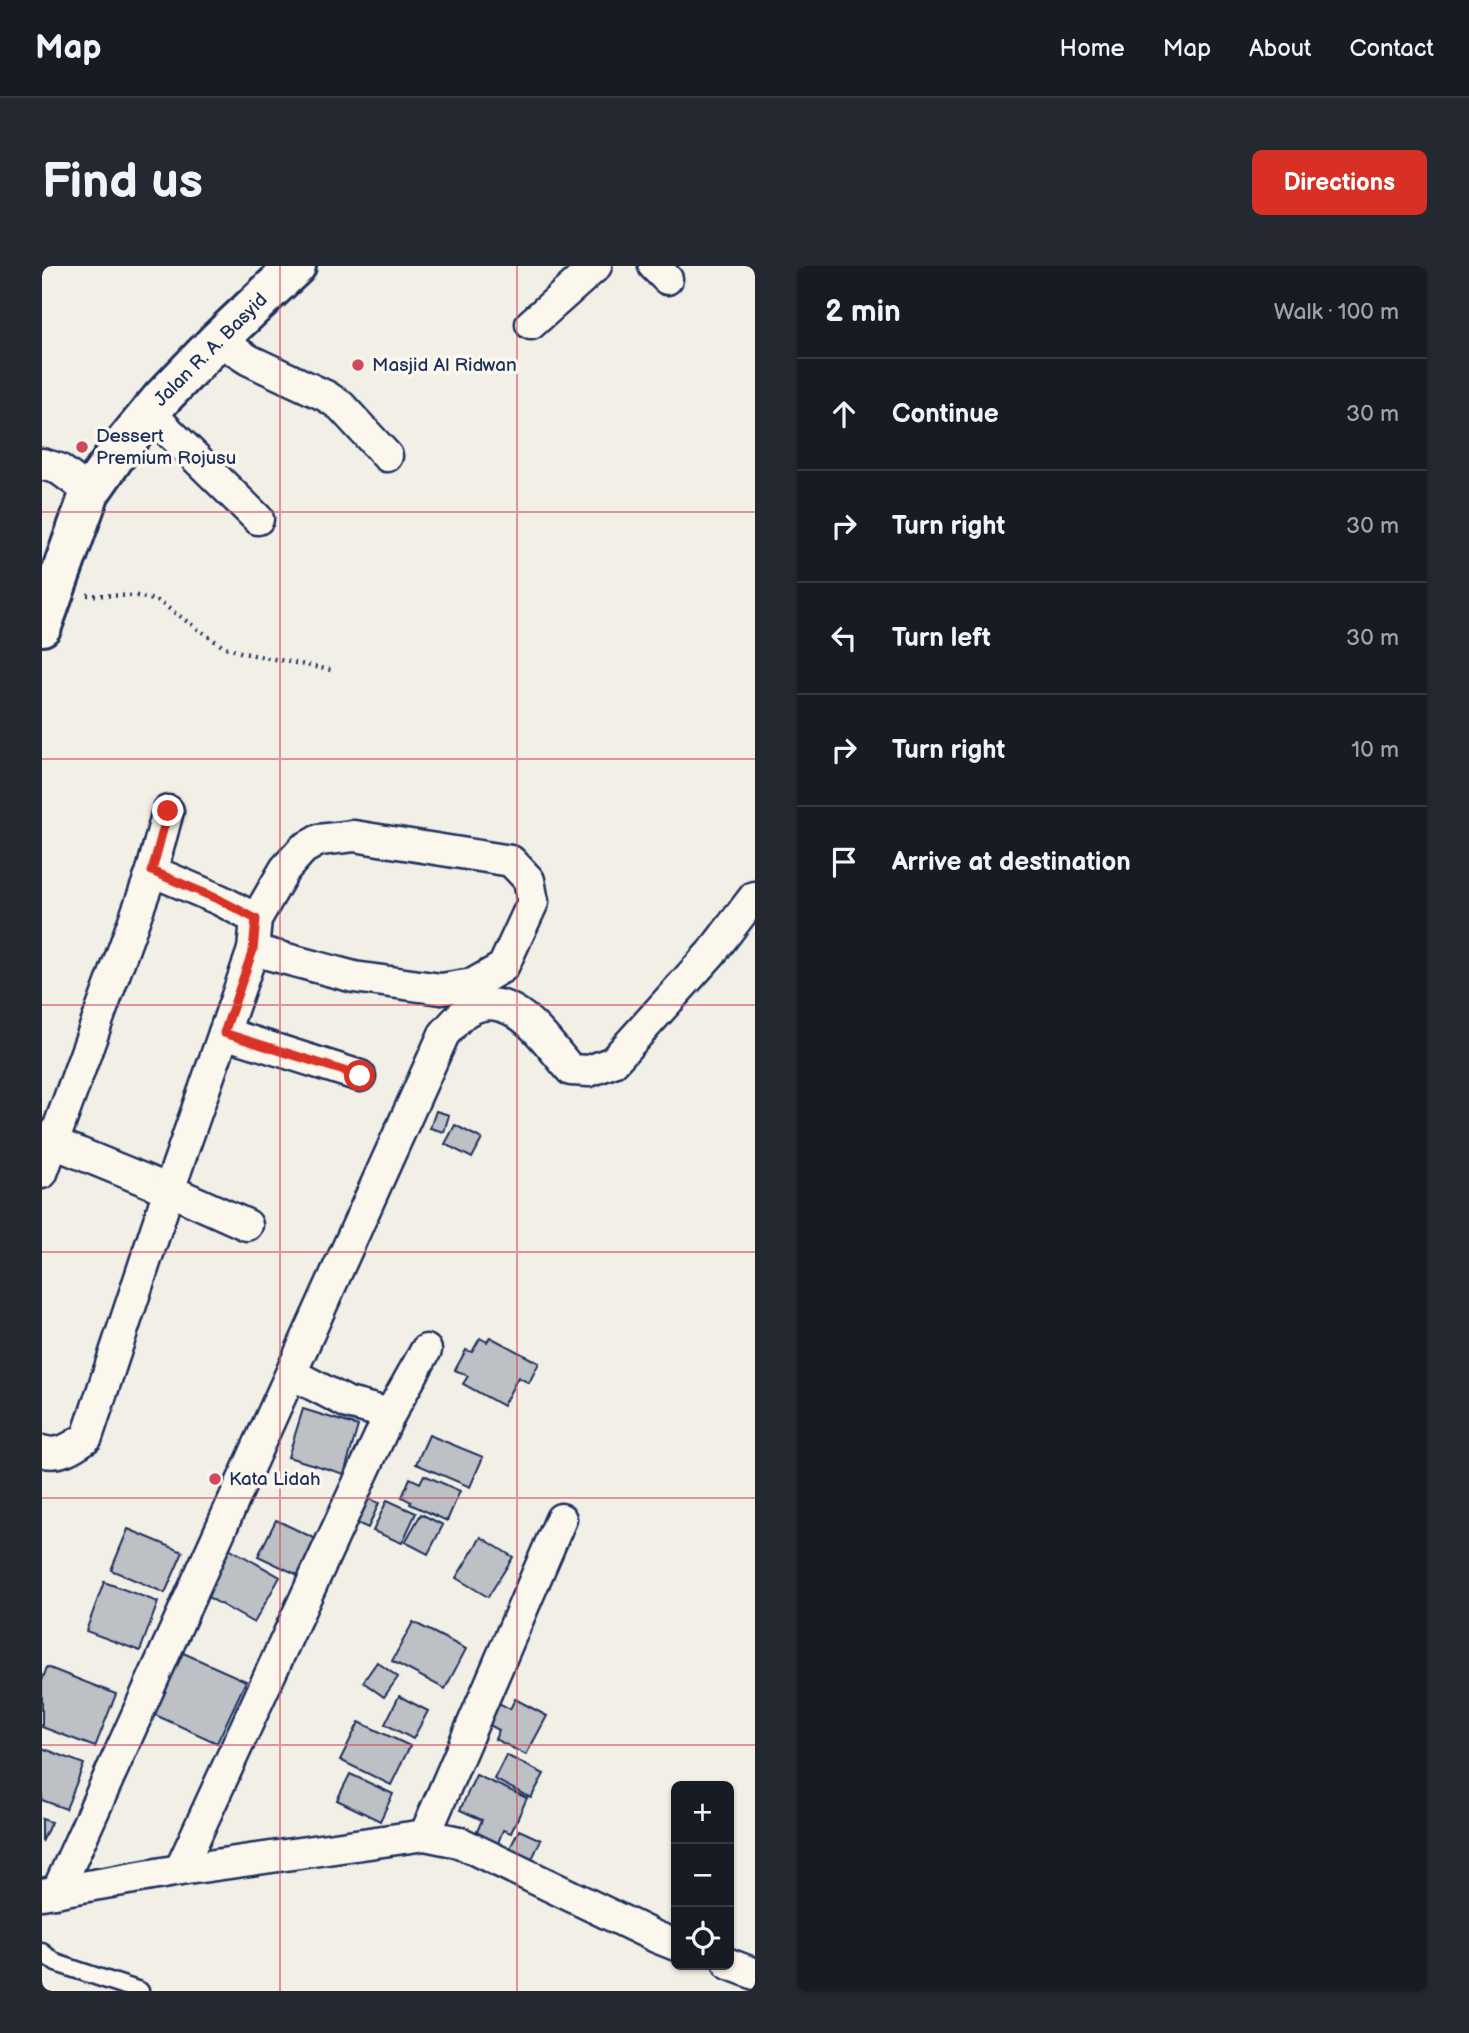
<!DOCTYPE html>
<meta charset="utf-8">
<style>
body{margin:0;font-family:"Balsamiq Sans",sans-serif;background:#242831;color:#f1f3f6}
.controls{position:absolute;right:21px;bottom:21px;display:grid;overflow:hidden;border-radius:10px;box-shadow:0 2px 5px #0004}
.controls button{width:63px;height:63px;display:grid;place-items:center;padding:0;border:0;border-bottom:2px solid #363941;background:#171b24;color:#f1f3f6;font:35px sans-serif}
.stop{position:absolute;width:21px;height:21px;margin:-16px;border:5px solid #d93025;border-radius:50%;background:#fff}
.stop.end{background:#d93025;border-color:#fff;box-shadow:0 2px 7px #0008}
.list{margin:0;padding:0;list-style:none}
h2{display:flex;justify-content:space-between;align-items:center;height:91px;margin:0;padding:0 28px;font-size:30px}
h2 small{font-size:23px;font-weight:400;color:#9ea1a6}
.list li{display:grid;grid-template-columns:46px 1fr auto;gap:21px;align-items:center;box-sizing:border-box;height:112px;padding:0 28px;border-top:2px solid #363941}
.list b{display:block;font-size:26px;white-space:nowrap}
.list em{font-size:23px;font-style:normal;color:#9ea1a6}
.icon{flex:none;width:38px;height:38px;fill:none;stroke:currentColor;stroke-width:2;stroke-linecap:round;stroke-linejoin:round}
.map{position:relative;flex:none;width:713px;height:1725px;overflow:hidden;border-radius:10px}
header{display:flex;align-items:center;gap:42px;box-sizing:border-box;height:98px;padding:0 35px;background:#171b24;border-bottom:2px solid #363941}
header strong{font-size:33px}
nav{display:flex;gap:38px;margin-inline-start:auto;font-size:24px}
.intro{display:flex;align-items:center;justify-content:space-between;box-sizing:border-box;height:168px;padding:0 42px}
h1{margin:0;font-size:49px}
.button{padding:18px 32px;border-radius:10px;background:#d93025;color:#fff;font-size:24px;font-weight:700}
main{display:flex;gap:42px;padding:0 42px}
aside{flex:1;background:#171b24;border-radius:10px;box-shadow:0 2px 5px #0004}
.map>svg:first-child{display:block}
.building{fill:#bdc0c4;stroke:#1b2f5e;stroke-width:2}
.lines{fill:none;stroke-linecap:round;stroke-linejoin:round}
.service-casing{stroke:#1b2f5e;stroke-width:21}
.minor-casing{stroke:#1b2f5e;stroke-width:35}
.secondary-casing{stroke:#1b2f5e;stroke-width:44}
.path{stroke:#1b2f5e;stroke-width:4.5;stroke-dasharray:2 5;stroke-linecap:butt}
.service{stroke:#fbf7ec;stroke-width:16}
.minor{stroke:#fbf7ec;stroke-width:30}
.secondary{stroke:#fbf7ec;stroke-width:38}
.route{stroke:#d93025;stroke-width:9}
.grid{fill:none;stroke:#d1495b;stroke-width:2;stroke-opacity:0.55}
.poi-dot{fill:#d1495b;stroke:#fbf7ec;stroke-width:2.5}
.labels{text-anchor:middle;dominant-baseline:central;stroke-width:7;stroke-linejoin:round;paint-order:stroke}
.street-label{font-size:19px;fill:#1b2f5e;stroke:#fbf7ec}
.poi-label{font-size:19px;fill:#1b2f5e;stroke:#fbf7ec;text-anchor:start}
</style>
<header>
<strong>Map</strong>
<nav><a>Home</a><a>Map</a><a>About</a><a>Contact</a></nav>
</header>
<div class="intro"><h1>Find us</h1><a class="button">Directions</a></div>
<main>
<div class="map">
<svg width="713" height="1725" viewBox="0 0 713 1725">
<rect width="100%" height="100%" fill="#f2efe6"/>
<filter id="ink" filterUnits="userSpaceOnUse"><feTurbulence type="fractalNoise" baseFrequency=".0143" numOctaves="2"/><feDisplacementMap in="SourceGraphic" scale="14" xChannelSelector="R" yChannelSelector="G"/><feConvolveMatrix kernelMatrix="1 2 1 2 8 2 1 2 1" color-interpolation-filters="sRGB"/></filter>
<g filter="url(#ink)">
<g class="building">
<polygon points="394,845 407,849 402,866 388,862"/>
<polygon points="413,859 440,873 430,892 403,878"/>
<polygon points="448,1071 497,1097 487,1117 476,1111 461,1140 421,1118 426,1110 413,1104 424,1084 430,1086 438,1072 445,1076"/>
<polygon points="261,1143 316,1160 302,1208 246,1191"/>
<polygon points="387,1169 441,1191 428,1221 374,1198"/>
<polygon points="382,1209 418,1225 405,1255 368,1238 369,1236 360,1231 368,1212 378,1217"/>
<polygon points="315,1228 337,1237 326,1262 304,1252"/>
<polygon points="345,1234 374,1247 360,1277 331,1265"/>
<polygon points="379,1248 401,1259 386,1288 363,1276"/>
<polygon points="234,1254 274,1273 256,1309 216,1290"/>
<polygon points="86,1263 141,1286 123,1327 69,1304"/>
<polygon points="439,1271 471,1291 446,1331 414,1312"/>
<polygon points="185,1281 238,1311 212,1357 159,1327"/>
<polygon points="62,1316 116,1336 98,1385 44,1365"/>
<polygon points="371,1356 424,1383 403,1423 350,1395"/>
<polygon points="139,1386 204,1415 175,1477 111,1448"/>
<polygon points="335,1396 356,1411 342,1431 321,1416"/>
<polygon points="5,1401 74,1428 53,1481 0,1461 0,1415"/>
<polygon points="357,1430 386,1445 371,1473 343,1458"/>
<polygon points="473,1433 505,1450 484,1489 453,1473 457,1464 440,1455 451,1434 468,1443"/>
<polygon points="317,1456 368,1480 349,1519 298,1494"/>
<polygon points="0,1482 42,1498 24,1543 0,1534"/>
<polygon points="464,1489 502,1508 489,1532 452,1513"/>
<polygon points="308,1508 351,1528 338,1555 295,1534"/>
<polygon points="434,1509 485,1532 469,1567 461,1564 456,1577 434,1568 440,1554 418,1544"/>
<polygon points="0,1553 9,1556 0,1576"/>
<polygon points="477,1564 499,1574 489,1595 467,1584"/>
</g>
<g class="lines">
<g class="service-casing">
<polyline id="service" points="0,1686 14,1697 98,1725"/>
</g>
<g class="minor-casing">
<g id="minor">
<polyline points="612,0 625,13"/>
<polyline points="489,58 554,0"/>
<polyline points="176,74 207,94 284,130 299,140 345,190"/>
<polyline points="108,147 216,253"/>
<polyline points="0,198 17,203 48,226"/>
<polyline points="211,684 312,711 399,723 431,718 461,701 491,636 487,614 469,595 312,570 277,574 261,583 243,603 214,653"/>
<polyline points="182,767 318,810"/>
<polyline points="0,872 127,924 205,959"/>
<polyline points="0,907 110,605 126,545"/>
<polyline points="250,1108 306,1137 348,1148 384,1084"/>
<path d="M0 1185C17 1191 32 1180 45 1171L127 924 211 684 214 653 178 634 110 605"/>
<polyline points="383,1569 519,1253"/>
<polyline points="138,1604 348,1148"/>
<path d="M15 1626 402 768C409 761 417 750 425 745 470 719 503 775 529 804L547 805 571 796 670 686 712 631"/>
<polyline points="0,1628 138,1604 383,1569 417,1576 614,1671 634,1679"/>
<polyline points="687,1698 713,1708"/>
</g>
</g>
<g class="secondary-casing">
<polyline id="secondary" points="0,360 48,226 81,179 120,132 176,74 254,0"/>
</g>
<polyline class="path" points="45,329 95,330 116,335 180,380 201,387 289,404"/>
<use href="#service" class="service"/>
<use href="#minor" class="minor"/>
<use href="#secondary" class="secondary"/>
</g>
</g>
<g class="lines" filter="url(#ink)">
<polyline class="route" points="126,545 110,605 178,634 214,653 211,684 182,767 318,810"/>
</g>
<path class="grid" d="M238 0V1725M475 0V1725M0 246H713M0 493H713M0 739H713M0 986H713M0 1232H713M0 1479H713"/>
<g class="poi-dot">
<circle cx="316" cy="99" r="7"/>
<circle cx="40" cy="181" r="7"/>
<circle cx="173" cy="1213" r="7"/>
</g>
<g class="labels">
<g class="street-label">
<text transform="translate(169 84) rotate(-45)">Jalan R. A. Basyid</text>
</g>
<g class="poi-label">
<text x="330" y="99">Masjid Al Ridwan</text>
<text x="54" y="170">Dessert<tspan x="54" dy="22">Premium Rojusu</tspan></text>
<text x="187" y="1213">Kata Lidah</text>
</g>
</g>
</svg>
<div class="controls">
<button>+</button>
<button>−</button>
<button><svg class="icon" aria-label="locate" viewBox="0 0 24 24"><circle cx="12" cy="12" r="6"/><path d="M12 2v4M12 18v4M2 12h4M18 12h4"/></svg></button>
</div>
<div class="stop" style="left:318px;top:810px"></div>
<div class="stop end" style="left:126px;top:545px"></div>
</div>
<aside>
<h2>2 min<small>Walk · 100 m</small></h2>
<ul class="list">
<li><svg class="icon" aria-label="ahead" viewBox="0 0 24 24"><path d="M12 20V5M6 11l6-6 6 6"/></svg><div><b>Continue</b></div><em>30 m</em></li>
<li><svg class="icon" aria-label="right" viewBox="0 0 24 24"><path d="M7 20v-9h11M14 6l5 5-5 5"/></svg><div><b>Turn right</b></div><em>30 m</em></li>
<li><svg class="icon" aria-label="left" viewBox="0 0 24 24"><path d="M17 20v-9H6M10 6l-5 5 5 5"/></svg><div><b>Turn left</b></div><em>30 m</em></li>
<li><svg class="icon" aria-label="right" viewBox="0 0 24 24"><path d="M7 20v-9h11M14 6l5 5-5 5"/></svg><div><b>Turn right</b></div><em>10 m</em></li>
<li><svg class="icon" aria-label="arrive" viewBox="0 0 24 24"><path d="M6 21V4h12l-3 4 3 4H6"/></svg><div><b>Arrive at destination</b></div></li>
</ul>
</aside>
</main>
